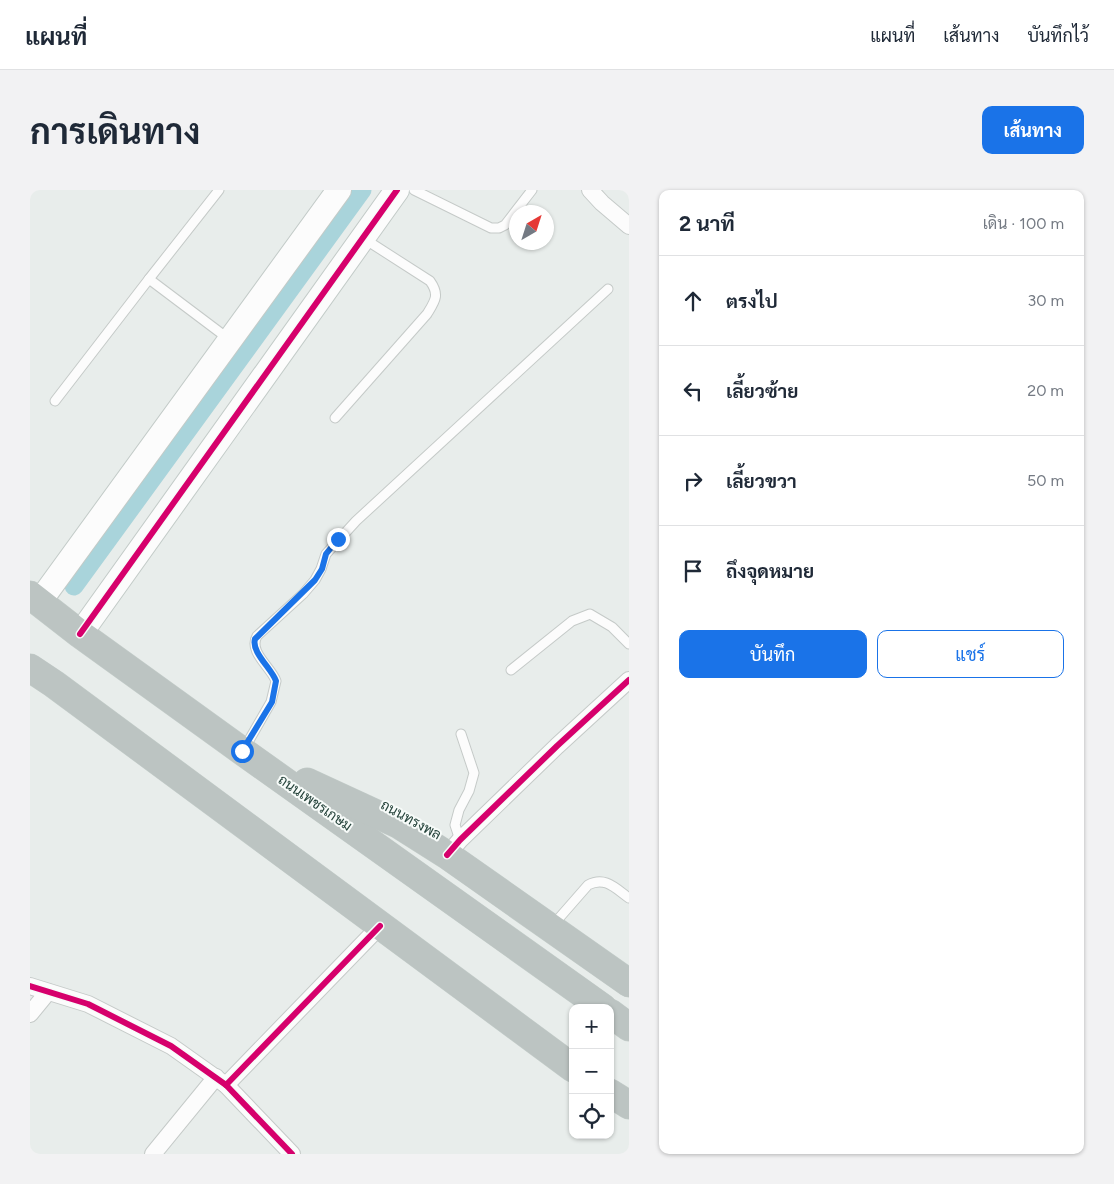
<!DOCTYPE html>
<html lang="th">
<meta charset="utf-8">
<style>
body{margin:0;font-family:Figtree,Sarabun,sans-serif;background:#f2f2f3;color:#1f2937}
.controls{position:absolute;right:15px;bottom:15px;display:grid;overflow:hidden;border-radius:10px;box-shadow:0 1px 4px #0004}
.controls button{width:45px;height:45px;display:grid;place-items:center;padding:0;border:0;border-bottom:1px solid #e0e1e3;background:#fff;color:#1f2937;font:25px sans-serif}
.compass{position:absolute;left:479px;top:15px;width:45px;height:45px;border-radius:50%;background:#fff;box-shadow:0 1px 4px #0004;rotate:39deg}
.stop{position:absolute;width:15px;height:15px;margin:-11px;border:4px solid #1a73e8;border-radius:50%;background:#fff}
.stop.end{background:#1a73e8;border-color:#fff;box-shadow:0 1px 5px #0008}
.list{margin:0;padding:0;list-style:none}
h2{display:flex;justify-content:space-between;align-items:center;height:65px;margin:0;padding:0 20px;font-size:21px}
h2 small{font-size:16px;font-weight:400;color:#747a83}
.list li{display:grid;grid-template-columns:32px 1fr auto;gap:15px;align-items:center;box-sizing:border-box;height:90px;padding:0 20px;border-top:1px solid #e0e1e3}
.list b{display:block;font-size:19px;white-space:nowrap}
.list em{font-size:16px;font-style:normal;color:#747a83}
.actions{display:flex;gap:10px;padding:15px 20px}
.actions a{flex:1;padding:11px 0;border:1px solid #1a73e8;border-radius:10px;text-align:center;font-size:18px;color:#1a73e8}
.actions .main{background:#1a73e8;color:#fff}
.icon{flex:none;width:28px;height:28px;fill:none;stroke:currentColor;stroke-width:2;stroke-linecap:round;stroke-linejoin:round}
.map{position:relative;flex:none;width:599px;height:964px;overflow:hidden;border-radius:10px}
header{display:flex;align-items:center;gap:30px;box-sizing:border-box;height:70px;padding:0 25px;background:#fff;border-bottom:1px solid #e0e1e3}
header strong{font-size:24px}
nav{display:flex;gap:28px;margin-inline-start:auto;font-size:18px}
.intro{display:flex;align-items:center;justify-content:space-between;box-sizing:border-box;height:120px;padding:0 30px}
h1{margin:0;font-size:35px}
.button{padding:12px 22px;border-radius:10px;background:#1a73e8;color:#fff;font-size:18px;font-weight:700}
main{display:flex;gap:30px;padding:0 30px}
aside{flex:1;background:#fff;border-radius:10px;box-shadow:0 1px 4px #0004}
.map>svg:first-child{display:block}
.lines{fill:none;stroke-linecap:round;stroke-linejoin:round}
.canal{stroke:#a9d4db;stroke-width:19}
.lane-casing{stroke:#c5cac8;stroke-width:11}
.street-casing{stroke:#c5cac8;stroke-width:18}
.secondary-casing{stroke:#c3cbc8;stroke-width:26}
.highway-casing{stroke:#c3ccc9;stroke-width:29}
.lane{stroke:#fcfcfc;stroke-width:9}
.street{stroke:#fcfcfc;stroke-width:16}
.secondary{stroke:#fcfcfc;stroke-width:24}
.highway{stroke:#bcc4c2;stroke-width:28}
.cycleway-casing{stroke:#f7fbf9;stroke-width:9}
.cycleway{stroke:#d6006c;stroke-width:6}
.route{stroke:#1a73e8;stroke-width:6}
.labels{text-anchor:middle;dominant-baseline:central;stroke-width:4;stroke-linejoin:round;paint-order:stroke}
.street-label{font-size:14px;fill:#24423a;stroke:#f7fbf9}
</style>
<header>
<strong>แผนที่</strong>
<nav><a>แผนที่</a><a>เส้นทาง</a><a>บันทึกไว้</a></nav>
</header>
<div class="intro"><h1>การเดินทาง</h1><a class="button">เส้นทาง</a></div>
<main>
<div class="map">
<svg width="599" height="964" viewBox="0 0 599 964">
<rect width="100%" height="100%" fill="#e8edeb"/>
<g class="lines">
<polyline class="canal" points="44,396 332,0"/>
<g class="lane-casing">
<g id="lane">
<polyline points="189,0 119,89 200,150"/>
<polyline points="384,0 461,38 469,38 475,35 502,0"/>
<polyline points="25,211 119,89"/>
<path d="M305 228 397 124C405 111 410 105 400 91L333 48"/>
<polyline points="481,480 542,431 560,424 582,437 599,454"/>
<path d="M214 559 241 512 246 491C241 477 218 462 227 446L273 404 285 390 291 379 296 364 326 331 578 99"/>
<polyline points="430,650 425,635 429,620 439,601 444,583 431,544"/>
<path d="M523 735 558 695C575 686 585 698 599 708"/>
</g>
</g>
<g class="street-casing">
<g id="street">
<polyline points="560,0 572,13 599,36"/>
<polyline points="417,665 430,650 527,556 599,490"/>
<polyline points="0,796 58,814 141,856 196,895 262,964"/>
<polyline points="0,824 18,802"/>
<polyline points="196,895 350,736"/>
<polyline points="123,964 186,887"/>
</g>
</g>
<g class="secondary-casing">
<g id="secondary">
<polyline points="10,411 309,0"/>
<polyline points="50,444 367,0"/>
</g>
</g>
<g class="highway-casing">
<g id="highway">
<polyline points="0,405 50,444 212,561 573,818"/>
<polyline points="0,478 24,494 543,878"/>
<polyline points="277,592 368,634 417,665 599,793"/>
<polyline points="580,823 599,837"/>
<polyline points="580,903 599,915"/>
</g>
</g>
<use href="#lane" class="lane"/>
<use href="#street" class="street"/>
<use href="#secondary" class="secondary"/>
<use href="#highway" class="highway"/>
<g class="cycleway-casing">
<g id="cycleway">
<polyline points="50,444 367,0"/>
<polyline points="417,665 430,650 527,556 599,490"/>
<polyline points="0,796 58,814 141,856 196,895 262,964"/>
<polyline points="196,895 350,736"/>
</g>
</g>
<use href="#cycleway" class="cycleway"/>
</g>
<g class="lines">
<path class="route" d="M212 561 242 512 246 491C242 479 221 462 225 449L285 390 292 379 296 364 308 349"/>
</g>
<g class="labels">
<g class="street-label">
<text transform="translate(285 613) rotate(35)">ถนนเพชรเกษม</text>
<text transform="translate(381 630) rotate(29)">ถนนทรงพล</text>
</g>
</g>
</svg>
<div class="controls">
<button>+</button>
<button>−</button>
<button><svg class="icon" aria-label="locate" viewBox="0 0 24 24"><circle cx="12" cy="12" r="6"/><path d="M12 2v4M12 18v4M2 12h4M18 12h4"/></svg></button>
</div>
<svg class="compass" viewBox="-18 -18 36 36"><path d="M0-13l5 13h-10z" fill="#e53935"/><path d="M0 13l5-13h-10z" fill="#747a83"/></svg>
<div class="stop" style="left:212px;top:561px"></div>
<div class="stop end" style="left:308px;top:349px"></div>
</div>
<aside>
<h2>2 นาที<small>เดิน · 100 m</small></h2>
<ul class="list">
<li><svg class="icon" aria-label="ahead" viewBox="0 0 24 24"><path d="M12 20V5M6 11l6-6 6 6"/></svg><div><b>ตรงไป</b></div><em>30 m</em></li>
<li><svg class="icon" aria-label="left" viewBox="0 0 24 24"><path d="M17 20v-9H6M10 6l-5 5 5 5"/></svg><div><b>เลี้ยวซ้าย</b></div><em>20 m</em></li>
<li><svg class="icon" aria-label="right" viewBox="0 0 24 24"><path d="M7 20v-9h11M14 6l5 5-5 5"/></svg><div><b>เลี้ยวขวา</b></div><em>50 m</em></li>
<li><svg class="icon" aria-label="arrive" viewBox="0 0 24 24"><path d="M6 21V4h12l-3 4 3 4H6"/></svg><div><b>ถึงจุดหมาย</b></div></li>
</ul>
<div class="actions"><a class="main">บันทึก</a><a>แชร์</a></div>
</aside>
</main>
